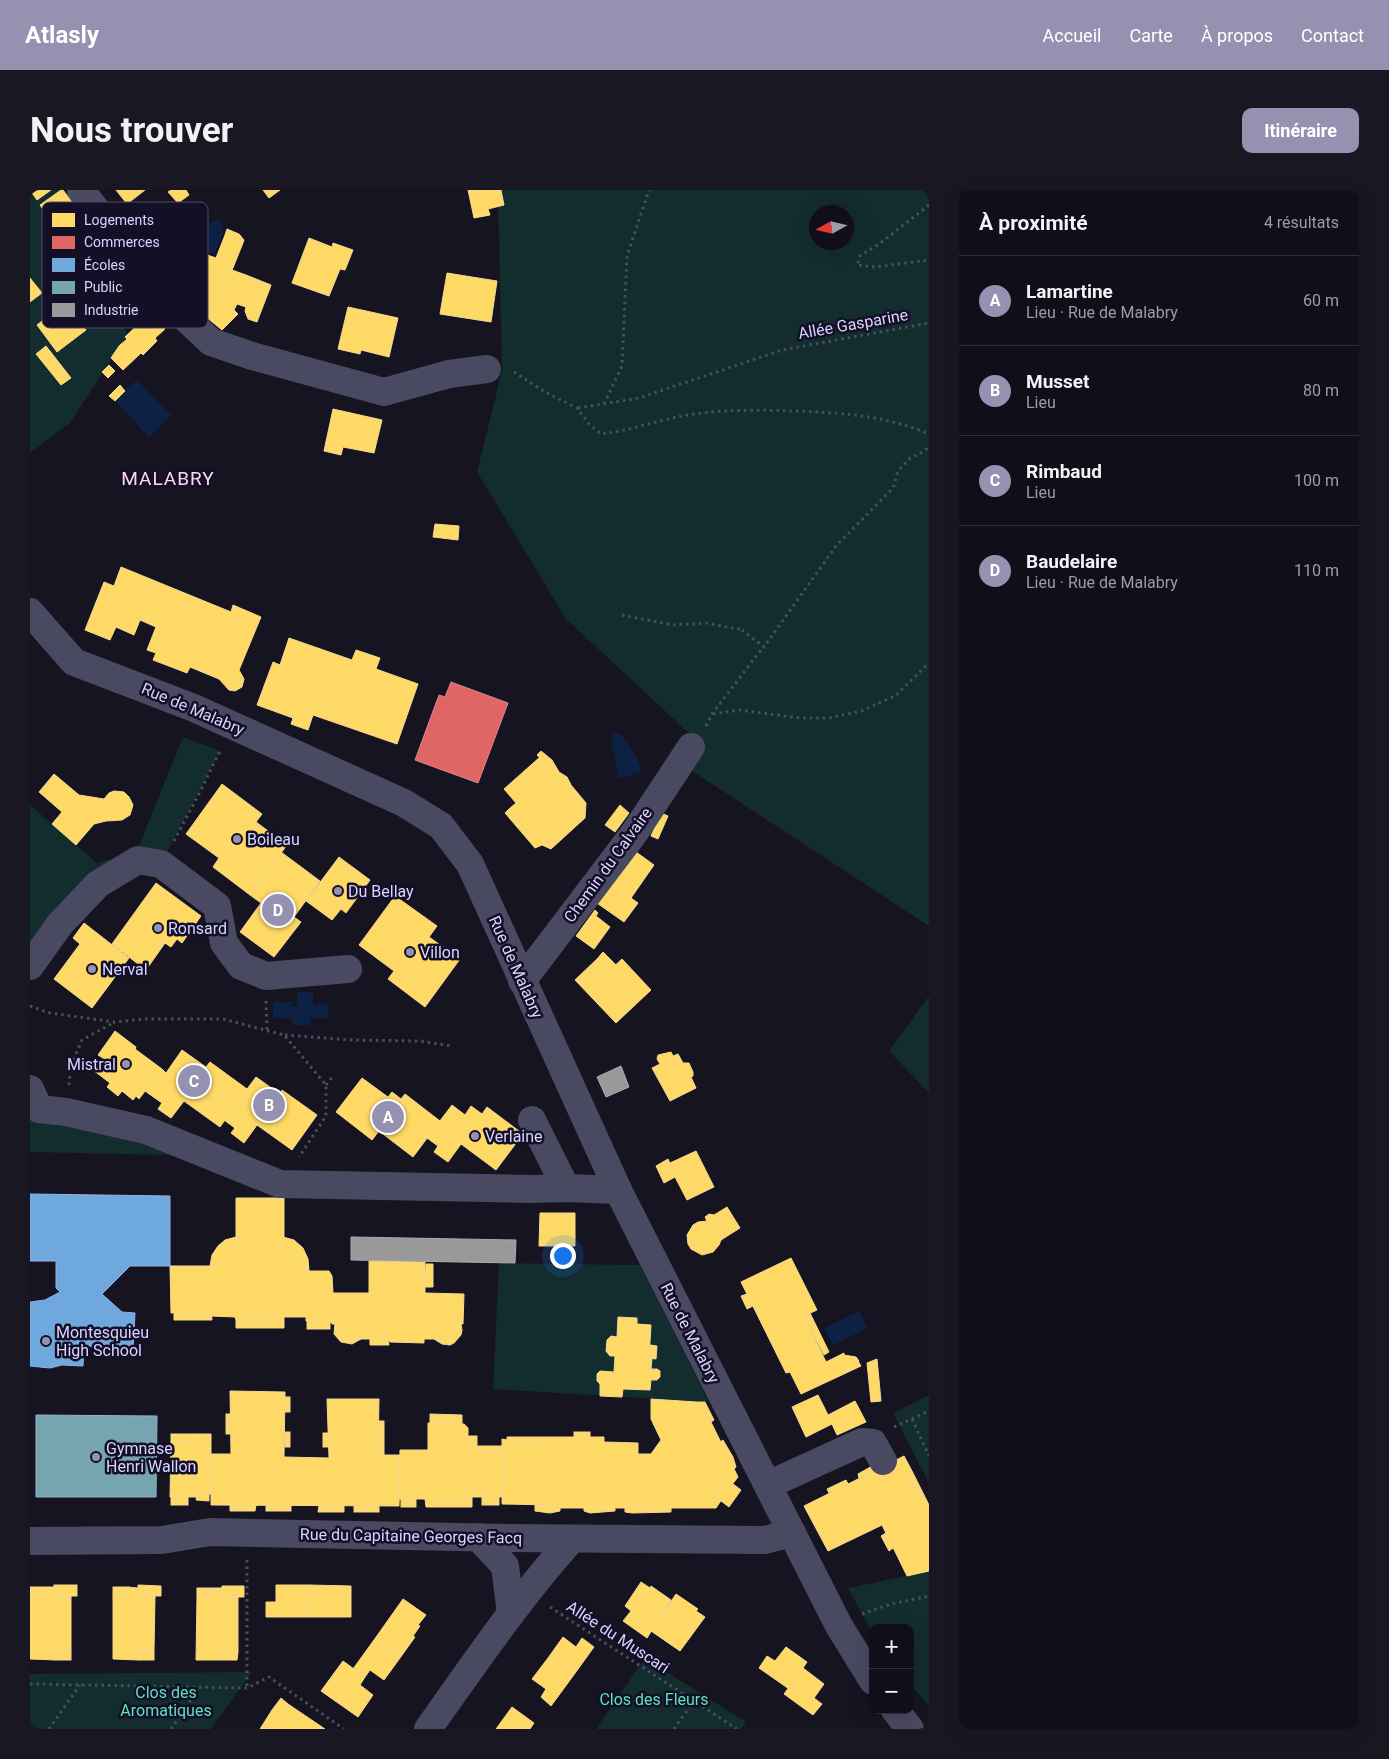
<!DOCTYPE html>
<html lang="fr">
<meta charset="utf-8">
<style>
body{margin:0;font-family:Roboto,sans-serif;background:#191822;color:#f1f3f6}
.controls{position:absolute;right:15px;bottom:15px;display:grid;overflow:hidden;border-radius:10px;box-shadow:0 5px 20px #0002}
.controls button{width:45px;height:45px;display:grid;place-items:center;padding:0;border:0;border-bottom:1px solid #302f38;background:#100f19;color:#f1f3f6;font:25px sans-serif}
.compass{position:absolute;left:779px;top:15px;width:45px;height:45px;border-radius:50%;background:#100f19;box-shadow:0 5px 20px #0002;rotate:262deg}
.you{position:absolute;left:532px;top:1065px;width:18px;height:18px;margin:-12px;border:4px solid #fff;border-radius:50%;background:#1a73e8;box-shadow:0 0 0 8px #1a73e833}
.badge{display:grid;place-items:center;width:32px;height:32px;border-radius:50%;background:#9591b1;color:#fff;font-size:16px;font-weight:700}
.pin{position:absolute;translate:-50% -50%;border:2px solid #fff;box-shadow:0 1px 5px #0006}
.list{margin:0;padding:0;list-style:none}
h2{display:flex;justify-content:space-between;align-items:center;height:65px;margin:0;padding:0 20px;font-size:21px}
h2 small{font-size:16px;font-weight:400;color:#9c9ca2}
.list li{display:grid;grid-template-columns:32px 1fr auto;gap:15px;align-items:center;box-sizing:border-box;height:90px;padding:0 20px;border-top:1px solid #302f38}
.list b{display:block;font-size:19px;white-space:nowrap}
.list p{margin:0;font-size:16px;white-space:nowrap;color:#9c9ca2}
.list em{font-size:16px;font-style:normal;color:#9c9ca2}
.map{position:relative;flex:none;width:899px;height:1539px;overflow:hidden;border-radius:10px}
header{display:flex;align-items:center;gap:30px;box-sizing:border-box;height:70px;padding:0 25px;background:#9591b1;color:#fff}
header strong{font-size:24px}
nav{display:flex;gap:28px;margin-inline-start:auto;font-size:18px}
.intro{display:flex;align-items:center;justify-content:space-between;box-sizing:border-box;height:120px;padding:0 30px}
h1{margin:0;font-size:35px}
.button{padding:12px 22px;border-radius:10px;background:#9591b1;color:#fff;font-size:18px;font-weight:700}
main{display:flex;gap:30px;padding:0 30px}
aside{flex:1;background:#100f19;border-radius:10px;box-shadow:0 5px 20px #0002}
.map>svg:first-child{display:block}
.green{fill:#132c2d;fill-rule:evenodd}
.water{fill:#0d2144}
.homes{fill:#ffd966;stroke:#f4d894}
.shops{fill:#e06666;stroke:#de8794}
.schools{fill:#6fa8dc;stroke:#8fb5e6}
.public{fill:#76a5af;stroke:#94b3c7}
.industry{fill:#999;stroke:#acabb8}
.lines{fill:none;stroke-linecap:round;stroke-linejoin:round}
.path{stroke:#44505f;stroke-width:3;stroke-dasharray:2.5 4;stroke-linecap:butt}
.minor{stroke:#4a4962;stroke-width:28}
.poi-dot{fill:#9591b1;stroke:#130f26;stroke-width:2}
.labels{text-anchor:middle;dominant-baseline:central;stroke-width:5;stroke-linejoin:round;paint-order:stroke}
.street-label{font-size:16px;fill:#d9d4ff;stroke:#130f26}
.poi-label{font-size:16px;fill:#d9d4ff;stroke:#130f26;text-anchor:start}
.park-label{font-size:16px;fill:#5fe0c0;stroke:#130f26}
.quarter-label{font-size:19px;letter-spacing:1px;fill:#ffd6f0;stroke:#130f26}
.key{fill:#130f26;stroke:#4e4a67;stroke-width:1}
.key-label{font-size:14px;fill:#d9d4ff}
</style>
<header>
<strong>Atlasly</strong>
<nav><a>Accueil</a><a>Carte</a><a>À propos</a><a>Contact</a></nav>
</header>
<div class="intro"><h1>Nous trouver</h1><a class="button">Itinéraire</a></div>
<main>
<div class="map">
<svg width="899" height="1539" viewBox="0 0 899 1539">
<rect width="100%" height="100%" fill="#161421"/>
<g class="green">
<path d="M0 0 7 10 21 0H31L10 16 28 42 51 24 105 95 79 116 98 144 40 233 0 263ZM72 69 89 93 72 106 55 82Z"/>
<path d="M468 0H899V736L659 579 662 546 536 429 447 282 472 181ZM786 22H816V52H786Z"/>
<polygon points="153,547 190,561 131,674 108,670 0,776 0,615 67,673 106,663"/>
<polygon points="899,806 899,903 859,861"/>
<polygon points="0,899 9,919 116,940 139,965 0,962"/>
<polygon points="469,1073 610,1075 679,1212 463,1199"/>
<polygon points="899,1205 899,1293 863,1223"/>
<polygon points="899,1381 899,1516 880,1494 880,1438 843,1438 843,1444 818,1398"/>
<polygon points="615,1468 716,1532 711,1539 566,1539"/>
<polygon points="222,1482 181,1539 0,1539 0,1484"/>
</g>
<g class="water">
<polygon points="187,30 192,32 193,43 184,64 172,59 174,46 180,33"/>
<polygon points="107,190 141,225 119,247 85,211"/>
<path d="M584 543 590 544C600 556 607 566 612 581L589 589 581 551Z"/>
<polygon points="267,802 283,802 283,815 298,814 298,828 280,828 280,835 262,835 262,828 243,828 243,812 262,812 262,817 267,817"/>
<polygon points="829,1121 838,1138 803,1155 794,1138"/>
</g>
<g class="homes">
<polygon points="0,0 21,0 7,10"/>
<polygon points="31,0 33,0 51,24 28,42 10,15"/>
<polygon points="86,0 115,0 97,14"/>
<polygon points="141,0 156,0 159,5 148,13 138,2"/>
<polygon points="233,0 250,0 239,8"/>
<polygon points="438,0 471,0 474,15 458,19 460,25 444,28"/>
<polygon points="197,39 209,44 214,50 213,53 195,45"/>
<polygon points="195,45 213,53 188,115 170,122 167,120 179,116 176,108 168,110 165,104 168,96 158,92 156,88 166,61 186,68"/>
<polygon points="279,48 302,57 303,53 323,60 315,80 310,79 299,106 262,93"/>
<polygon points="202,80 216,85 226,93 240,98 227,132 218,129 215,121 216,117 207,114 204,120 208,124 192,140 170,122 188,115"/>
<polygon points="417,83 467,91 461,132 410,124"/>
<polygon points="216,85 241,95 240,98 226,93"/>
<polygon points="0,88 12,103 0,112"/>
<polygon points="35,113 56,140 27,162 7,135"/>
<polygon points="318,117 368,128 359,167 331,160 330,164 308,159"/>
<polygon points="120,123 135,139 125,148 127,151 113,165 111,163 93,180 81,168 89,156 97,149 95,147"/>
<polygon points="16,156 41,188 31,195 6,164"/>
<polygon points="79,175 85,181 78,188 72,182"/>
<polygon points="90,195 95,201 85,211 79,206"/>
<polygon points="303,219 352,230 344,263 313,257 311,265 294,261"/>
<polygon points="405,334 429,336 428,350 403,347"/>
<polygon points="91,377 201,422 203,415 231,427 209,480 214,489 212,497 205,501 199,500 189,489 160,477 157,483 123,470 126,463 117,460 126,437 110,430 104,445 86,437 80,450 55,440 74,392 84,396"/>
<polygon points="259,448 322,470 326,460 350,468 346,479 388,494 367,554 283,525 278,540 261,534 263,528 227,515 243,472 250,475"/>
<polygon points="511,561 522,570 529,582 537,587 541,595 556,613 555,628 521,659 512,655 505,658 475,623 479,619 502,645 509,639 521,653 551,626 552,615 507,565"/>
<polygon points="510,567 552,615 551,626 521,653 509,639 502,645 479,619 486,613 474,599"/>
<polygon points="24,584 49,605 74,609 79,603 84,601 94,602 99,607 103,615 100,625 92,630 76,631 64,634 46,655 22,634 32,622 9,602"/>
<polygon points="192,594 232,624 226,632 257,655 220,705 183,677 189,668 156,644"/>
<polygon points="590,615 599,623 585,642 575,635"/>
<polygon points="631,623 638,626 628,649 621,646"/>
<polygon points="602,659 624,675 601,708 608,713 594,732 564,711"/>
<polygon points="251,662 290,691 264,727 271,732 244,767 210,742 231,713 220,705"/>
<polygon points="309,667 340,690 316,723 311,719 302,730 276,711"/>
<polygon points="126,693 171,726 152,753 147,749 141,757 135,753 116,780 82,754"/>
<polygon points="365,706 407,736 399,747 430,769 395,817 358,789 364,781 329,755"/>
<polygon points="565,720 568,723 566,726 580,737 564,759 546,746"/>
<polygon points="54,733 99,768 62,818 24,789 50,754 43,748"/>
<polygon points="573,762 586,775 579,781 567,769"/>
<polygon points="567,769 579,781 592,769 621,800 586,833 545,790"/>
<polygon points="85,841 106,857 105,859 132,879 109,909 106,906 103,910 92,901 88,906 77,897 80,893 63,880 73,868 68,865"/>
<polygon points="152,860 176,877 180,872 217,899 190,937 154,911 141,928 128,919 132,913 115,901 132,879 136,883"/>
<polygon points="641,862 643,866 648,864 653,873 659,873 663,882 663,886 661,887 666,898 640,911 622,878 630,874 627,869 628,865"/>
<polygon points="226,887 250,904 252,900 287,925 262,960 227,935 214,953 201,943 205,938 194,930"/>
<polygon points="332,888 358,907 362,902 371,909 375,904 410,931 383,967 349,941 342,950 306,922"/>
<polygon points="422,915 435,925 441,916 452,924 457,917 493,944 466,980 431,954 418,972 404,962 408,956 397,948"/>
<polygon points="666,961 684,997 657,1010 645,987 634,993 626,976 638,969 640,973"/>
<polygon points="206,1008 254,1008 254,1048 251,1048 251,1056 271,1077 278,1077 277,1081 299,1081 302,1086 303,1103 339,1103 339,1071 395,1072 395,1103 434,1104 433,1134 427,1134 427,1141 419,1149 394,1149 394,1153 360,1152 358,1149 317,1149 309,1140 308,1134 302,1134 300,1131 276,1131 276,1127 231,1127 231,1130 206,1130 205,1127 181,1126 181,1122 141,1123 140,1076 188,1076 208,1056 208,1048 206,1048"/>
<polygon points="697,1017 710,1038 691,1050 689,1055 683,1062 672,1065 661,1059 658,1054 657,1045 663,1035 668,1032 677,1031 675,1027 679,1024 684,1025"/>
<polygon points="510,1023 545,1023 545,1056 509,1056"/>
<polygon points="206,1047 208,1048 208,1056 188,1076 180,1076 182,1065 188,1056 195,1050"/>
<polygon points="253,1047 264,1050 273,1058 278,1069 279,1081 277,1081 278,1077 271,1077 251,1056 251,1048 254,1048"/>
<polygon points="761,1068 787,1120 774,1126 796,1172 814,1163 814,1165 826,1167 829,1171 828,1171 831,1176 771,1204 760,1182 756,1183 711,1092"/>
<polygon points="396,1074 403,1074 403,1097 395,1097"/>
<polygon points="717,1104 723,1116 717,1119 711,1106"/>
<polygon points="144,1122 181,1122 182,1130 144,1130"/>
<polygon points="778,1123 780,1123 799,1162 794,1165 774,1126"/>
<polygon points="231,1127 254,1127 254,1138 206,1138 206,1130 231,1130"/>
<polygon points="588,1127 607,1128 607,1134 621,1135 619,1168 622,1169 621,1179 627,1179 630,1181 630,1187 627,1190 621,1190 620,1200 593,1199 592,1207 570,1206 570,1194 567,1191 567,1184 570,1181 584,1182 585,1166 580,1166 576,1161 577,1150 581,1146 587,1147"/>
<rect x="277" y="1131" width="23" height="8"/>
<polygon points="305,1133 308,1134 309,1140 317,1149 331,1149 322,1154 311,1152 304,1144"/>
<polygon points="427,1134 431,1134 432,1140 431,1145 424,1153 420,1155 412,1154 404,1149 419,1149 427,1141"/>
<polygon points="340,1149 358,1149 359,1155 340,1155"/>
<polygon points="620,1155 627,1156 626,1169 619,1168"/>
<polygon points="847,1169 851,1211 841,1212 837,1173"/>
<polygon points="200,1201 255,1202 254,1267 299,1268 297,1209 349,1209 348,1265 370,1265 369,1316 181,1315 181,1264 201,1264"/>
<polygon points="788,1205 798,1225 825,1211 836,1232 807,1245 802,1234 776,1247 762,1217"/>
<rect x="255" y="1207" width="5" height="15"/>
<polygon points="621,1209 667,1212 675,1227 678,1226 708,1287 701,1296 695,1292 686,1305 692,1309 686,1318 615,1318 615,1315 595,1315 595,1318 523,1318 523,1315 472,1314 472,1255 517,1255 517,1247 574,1247 574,1252 608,1253 608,1264 621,1264 631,1250 621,1229"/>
<polygon points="667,1212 675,1212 684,1230 681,1232 678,1226 675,1227"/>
<rect x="196" y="1224" width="4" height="20"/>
<polygon points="400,1224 432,1225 432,1234 400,1233"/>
<rect x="348" y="1231" width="6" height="34"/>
<polygon points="398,1233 434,1234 438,1238 438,1256 447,1256 447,1260 472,1261 472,1307 442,1307 442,1309 369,1309 370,1260 398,1260"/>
<rect x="255" y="1242" width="5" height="15"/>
<rect x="544" y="1242" width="16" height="5"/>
<rect x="293" y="1243" width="6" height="14"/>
<rect x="141" y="1244" width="25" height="7"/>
<polygon points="166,1244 181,1244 181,1304 167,1304 166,1307 140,1307 141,1251 166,1251"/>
<rect x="438" y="1246" width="9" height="10"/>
<polygon points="477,1247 517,1247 517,1255 472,1255 472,1249 477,1250"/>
<polygon points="693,1250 703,1267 706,1277 704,1279 690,1252"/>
<polygon points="447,1256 472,1256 472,1261 447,1260"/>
<polygon points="874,1266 882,1281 878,1283 888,1303 892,1301 899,1315 899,1381 877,1386 852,1335 798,1361 774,1316"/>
<polygon points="844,1275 846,1280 829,1288 828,1284"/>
<polygon points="882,1281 892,1301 888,1303 878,1283"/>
<polygon points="816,1290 818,1294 799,1303 797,1299"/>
<polygon points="695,1292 701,1296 703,1294 711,1300 699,1317 691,1311 692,1309 686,1305"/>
<polygon points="167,1304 179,1304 179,1311 166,1310"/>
<rect x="141" y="1307" width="17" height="8"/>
<rect x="452" y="1307" width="17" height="8"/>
<rect x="371" y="1309" width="15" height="8"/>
<polygon points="395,1309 442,1309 442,1317 396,1317"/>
<polygon points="200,1315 226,1315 225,1321 200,1321"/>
<rect x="236" y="1315" width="25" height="6"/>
<polygon points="505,1315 523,1315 523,1318 530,1318 530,1321 520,1323 505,1321"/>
<polygon points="595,1315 615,1315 615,1318 641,1318 641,1322 602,1323 595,1322"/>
<polygon points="289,1316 314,1316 314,1322 288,1322"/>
<rect x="324" y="1316" width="25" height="6"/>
<polygon points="554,1318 585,1318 585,1321 560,1323 554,1321"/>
<polygon points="856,1343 863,1358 859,1361 851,1346"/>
<polygon points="611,1392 620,1398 621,1396 641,1410 617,1448 593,1431 601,1421 595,1416"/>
<rect x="24" y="1395" width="23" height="11"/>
<polygon points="108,1395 131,1396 131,1406 108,1406"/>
<polygon points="246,1395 279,1395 278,1427 236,1427 236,1412 246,1412"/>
<polygon points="279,1395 321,1396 321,1427 278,1427"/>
<polygon points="192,1396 214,1396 214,1407 191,1407"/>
<rect x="0" y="1397" width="14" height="9"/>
<polygon points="14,1397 24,1397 24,1406 41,1406 41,1461 26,1461 26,1470 0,1469 0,1406 14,1406"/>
<rect x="83" y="1397" width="15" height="9"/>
<polygon points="98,1397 108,1398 108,1406 125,1406 124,1461 109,1461 109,1470 83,1469 83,1406 98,1406"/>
<rect x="167" y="1398" width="14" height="9"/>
<polygon points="181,1398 192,1398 191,1407 208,1407 208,1462 192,1462 193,1470 166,1470 167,1407 181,1407"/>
<polygon points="646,1404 668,1419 666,1421 675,1427 650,1461 621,1441"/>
<polygon points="373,1409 396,1425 388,1435 390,1436 383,1446 385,1447 370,1468 344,1450"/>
<polygon points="533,1447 546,1457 552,1448 564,1457 543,1486 518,1468"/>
<polygon points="344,1450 370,1468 354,1490 340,1480 335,1487 323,1479"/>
<polygon points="756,1457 777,1472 759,1499 729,1478 737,1466 745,1471"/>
<rect x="26" y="1461" width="15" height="9"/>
<rect x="109" y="1461" width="15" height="9"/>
<polygon points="192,1462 208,1462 207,1470 193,1470"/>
<polygon points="518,1468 543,1486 521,1516 511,1507 516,1499 502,1489"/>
<polygon points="313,1471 335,1487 330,1495 343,1505 328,1527 291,1501"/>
<polygon points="773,1478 794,1494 784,1508 792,1514 783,1525 754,1504"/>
<polygon points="251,1508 258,1514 250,1526 242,1520"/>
<polygon points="258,1514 295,1539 230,1539 242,1520 250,1526"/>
<polygon points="482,1517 504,1533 500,1539 466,1539"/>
</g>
<polygon class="shops" points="421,492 478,513 448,593 385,570 409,505 415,507"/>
<polygon class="schools" points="0,1004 140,1006 140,1076 100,1076 72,1104 92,1122 105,1123 103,1159 54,1156 53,1176 32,1175 20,1178 0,1176 0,1112 15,1110 30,1102 26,1098 26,1071 0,1071"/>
<polygon class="public" points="6,1225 127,1226 126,1307 6,1307"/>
<g class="industry">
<polygon points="591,876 599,897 576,907 567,887"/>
<polygon points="321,1047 486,1050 485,1073 321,1070"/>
</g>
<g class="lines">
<g class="path">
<polyline points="899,15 849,54 830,66 827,75 845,77 899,70"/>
<path d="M484 182 515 202 547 218 559 234 571 244C598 241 625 231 652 226 689 219 728 220 765 221 814 223 853 225 899 244"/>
<polyline points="574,214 592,176 597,66 617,6 620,0"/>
<polyline points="548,218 609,208 752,160 899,133"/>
<polyline points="592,425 643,435 676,433 714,440"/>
<polyline points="712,440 734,457 806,356 863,298 868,281 879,269 891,263 899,257"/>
<polyline points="683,524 709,520 770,528 799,528 831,521 865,506 899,473"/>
<polyline points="676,536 682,524 734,456"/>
<polyline points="144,651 170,602 190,561"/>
<polyline points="236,811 237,841"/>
<polyline points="0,816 20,823 84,832 116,829 193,829 254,845 296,895 296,926 269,967"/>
<polyline points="255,845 321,850 389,851 422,856"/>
<polyline points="39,895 41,875 52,850 83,833"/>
<polyline points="296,895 304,885"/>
<polyline points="882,1229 899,1266"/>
<polyline points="864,1237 899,1221"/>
<polyline points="217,1370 217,1498"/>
<polyline points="520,1417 707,1539"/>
<polyline points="832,1424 861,1414 899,1406"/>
<polyline points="0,1494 217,1498 239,1487 314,1539"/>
<polyline points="19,1539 50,1495"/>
<polyline points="141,1539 169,1498"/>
<polyline points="644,1539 664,1511"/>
</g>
<g class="minor">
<polyline points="51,0 129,103 181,152 222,166 354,202 419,184 457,179"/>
<polyline points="0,422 44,472 164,518 374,613 411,636 440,674 588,1000 809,1436 843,1491"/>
<polyline points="0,776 30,734 68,694 108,670 131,674 187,716 194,753 211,776 236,786 318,779"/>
<polyline points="492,791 605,642 661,557"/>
<polyline points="0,899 9,919 36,922 116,940 250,994 501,999 536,998 588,1000"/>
<polyline points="502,930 536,998"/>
<polyline points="738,1295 832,1252 843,1253 853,1271"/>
<polyline points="448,1347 475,1376 481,1423"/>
<polyline points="0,1351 132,1350 180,1342 478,1348 735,1350 762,1343"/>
<polyline points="865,1520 880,1539"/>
<path d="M398 1539C444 1474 489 1408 542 1349"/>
</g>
</g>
<g class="poi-dot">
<circle cx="207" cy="649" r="5"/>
<circle cx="308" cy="701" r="5"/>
<circle cx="128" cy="738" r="5"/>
<circle cx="380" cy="762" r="5"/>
<circle cx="62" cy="779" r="5"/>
<circle cx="96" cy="874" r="5"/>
<circle cx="445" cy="946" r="5"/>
<circle cx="16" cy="1151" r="5"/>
<circle cx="66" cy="1267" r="5"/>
</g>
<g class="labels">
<g class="street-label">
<text transform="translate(823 134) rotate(-10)">Allée Gasparine</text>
<text transform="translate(163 519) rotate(23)">Rue de Malabry</text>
<text transform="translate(578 675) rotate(-54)">Chemin du Calvaire</text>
<text transform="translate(486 777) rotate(66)">Rue de Malabry</text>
<text transform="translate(660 1143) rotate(63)">Rue de Malabry</text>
<text transform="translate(381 1346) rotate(1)">Rue du Capitaine Georges Facq</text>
<text transform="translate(588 1447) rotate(33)">Allée du Muscari</text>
</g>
<g class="poi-label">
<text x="217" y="649">Boileau</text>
<text x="318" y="701">Du Bellay</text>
<text x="138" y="738">Ronsard</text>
<text x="390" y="762">Villon</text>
<text x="72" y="779">Nerval</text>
<text x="86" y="874" text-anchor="end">Mistral</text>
<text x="455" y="946">Verlaine</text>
<text x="26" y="1142">Montesquieu<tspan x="26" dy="18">High School</tspan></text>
<text x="76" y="1258">Gymnase<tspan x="76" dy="18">Henri Wallon</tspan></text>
</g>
<g class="park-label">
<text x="136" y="1502">Clos des<tspan x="136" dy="18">Aromatiques</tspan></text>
<text x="624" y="1509">Clos des Fleurs</text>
</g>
<g class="quarter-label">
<text x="138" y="288">MALABRY</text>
</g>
</g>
<rect x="12" y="12" width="166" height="126" rx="8" class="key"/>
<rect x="22" y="23" width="23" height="14" fill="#ffd966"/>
<rect x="22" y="46" width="23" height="13" fill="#e06666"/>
<rect x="22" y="68" width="23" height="14" fill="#6fa8dc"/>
<rect x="22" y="91" width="23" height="13" fill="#76a5af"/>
<rect x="22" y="113" width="23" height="14" fill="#999"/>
<g class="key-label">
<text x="54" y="35">Logements</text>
<text x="54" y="57">Commerces</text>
<text x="54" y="80">Écoles</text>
<text x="54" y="102">Public</text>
<text x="54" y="125">Industrie</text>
</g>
</svg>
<div class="controls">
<button>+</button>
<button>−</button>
</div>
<svg class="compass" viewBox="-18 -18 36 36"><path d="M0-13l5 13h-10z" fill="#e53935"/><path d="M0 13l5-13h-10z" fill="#9c9ca2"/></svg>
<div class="you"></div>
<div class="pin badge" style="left:358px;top:927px">A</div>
<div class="pin badge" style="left:239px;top:915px">B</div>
<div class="pin badge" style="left:164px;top:891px">C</div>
<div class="pin badge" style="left:248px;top:720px">D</div>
</div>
<aside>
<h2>À proximité<small>4 résultats</small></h2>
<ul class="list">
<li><span class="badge">A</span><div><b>Lamartine</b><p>Lieu · Rue de Malabry</p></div><em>60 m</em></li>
<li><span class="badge">B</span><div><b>Musset</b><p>Lieu</p></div><em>80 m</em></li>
<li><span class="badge">C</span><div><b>Rimbaud</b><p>Lieu</p></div><em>100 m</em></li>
<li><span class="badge">D</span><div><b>Baudelaire</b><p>Lieu · Rue de Malabry</p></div><em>110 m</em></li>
</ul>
</aside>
</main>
